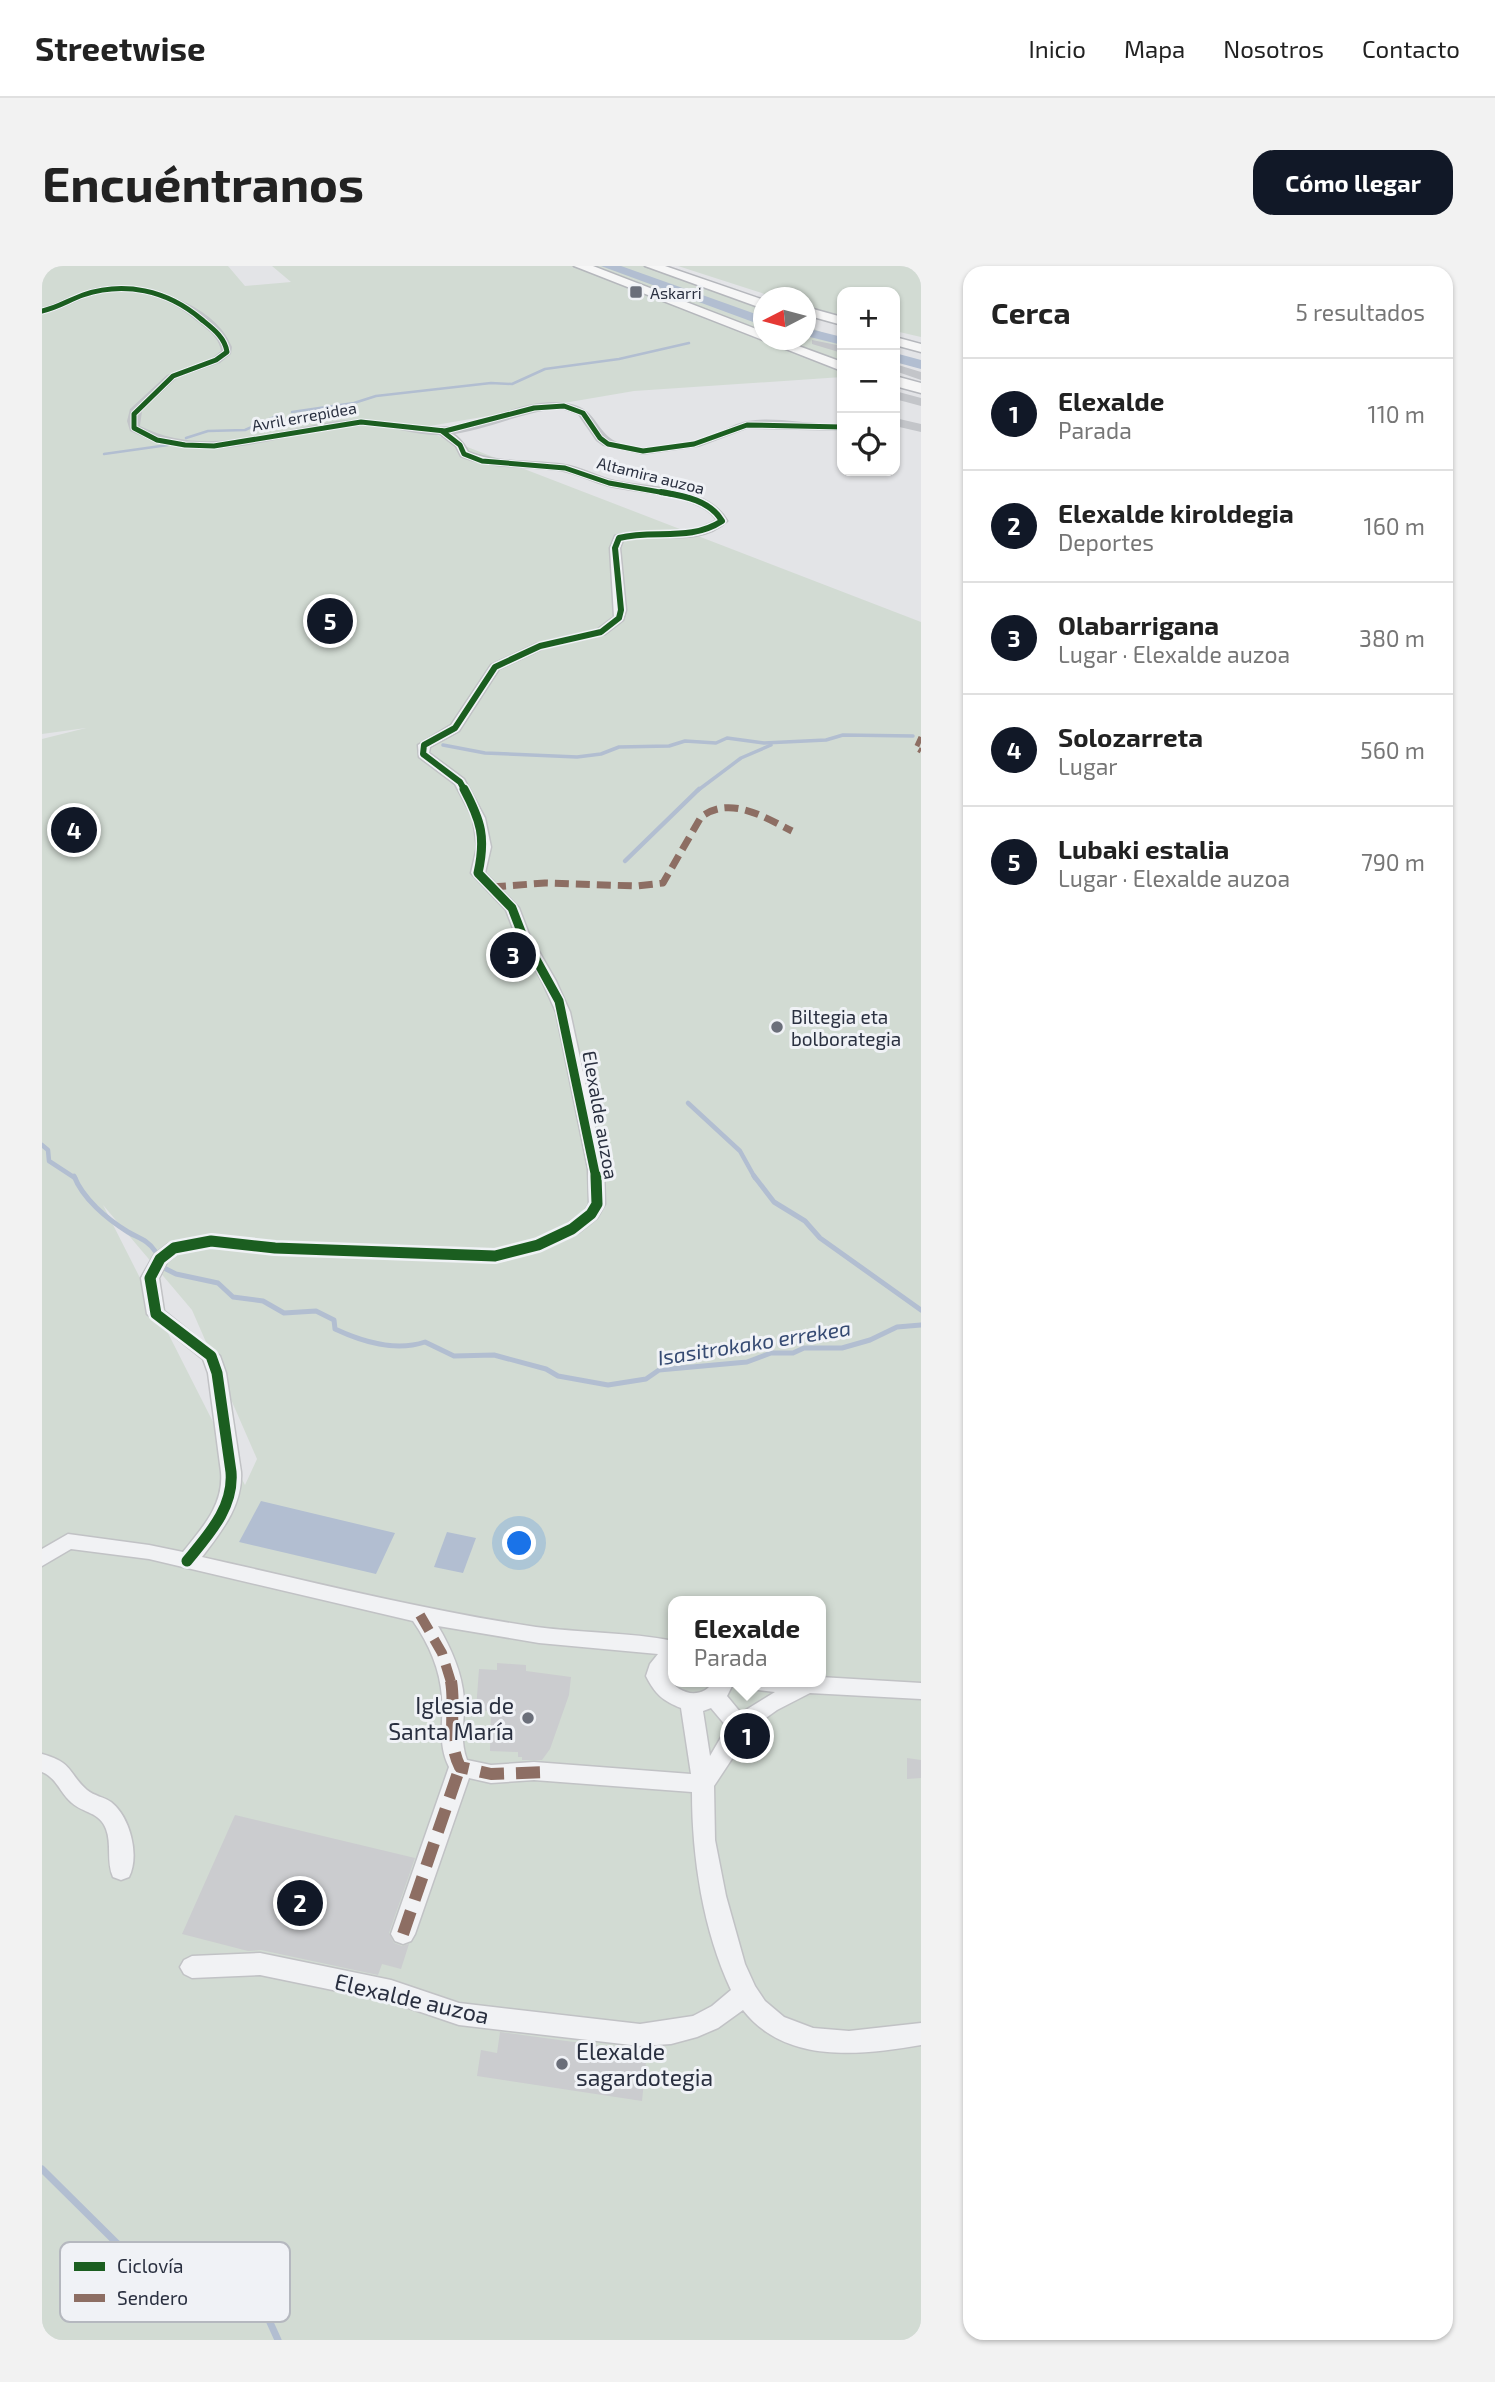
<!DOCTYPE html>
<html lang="es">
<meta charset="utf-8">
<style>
body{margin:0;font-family:"Exo 2",sans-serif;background:#f2f2f2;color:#222}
.controls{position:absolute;right:21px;top:21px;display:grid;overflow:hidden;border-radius:14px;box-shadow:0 2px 5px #0004}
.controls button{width:63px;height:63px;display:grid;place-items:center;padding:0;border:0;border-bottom:2px solid #e0e0e0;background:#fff;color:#222;font:35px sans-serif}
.compass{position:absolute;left:711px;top:21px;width:63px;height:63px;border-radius:50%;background:#fff;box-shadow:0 2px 5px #0004;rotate:264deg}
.you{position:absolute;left:478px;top:1278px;width:24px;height:24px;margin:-18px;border:5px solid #fff;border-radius:50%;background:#1a73e8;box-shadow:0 0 0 10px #1a73e833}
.badge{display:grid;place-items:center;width:46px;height:46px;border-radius:50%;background:#111827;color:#fff;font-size:23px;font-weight:700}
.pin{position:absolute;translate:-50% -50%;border:4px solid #fff;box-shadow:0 2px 7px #0006}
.popup{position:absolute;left:626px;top:1330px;width:158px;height:91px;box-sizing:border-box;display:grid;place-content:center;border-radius:14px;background:#fff;filter:drop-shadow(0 2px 5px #0005);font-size:23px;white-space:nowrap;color:#767676}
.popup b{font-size:26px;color:#222}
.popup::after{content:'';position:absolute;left:50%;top:100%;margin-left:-14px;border:14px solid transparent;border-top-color:#fff}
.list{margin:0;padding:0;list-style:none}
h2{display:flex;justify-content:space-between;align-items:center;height:91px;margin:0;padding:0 28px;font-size:30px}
h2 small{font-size:23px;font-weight:400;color:#767676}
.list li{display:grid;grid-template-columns:46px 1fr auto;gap:21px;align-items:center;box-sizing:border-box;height:112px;padding:0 28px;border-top:2px solid #e0e0e0}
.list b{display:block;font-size:26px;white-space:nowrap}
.list p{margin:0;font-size:23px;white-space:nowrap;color:#767676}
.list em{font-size:23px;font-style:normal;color:#767676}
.icon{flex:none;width:38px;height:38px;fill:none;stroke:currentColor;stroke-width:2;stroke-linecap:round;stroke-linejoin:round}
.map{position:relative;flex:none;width:879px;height:2074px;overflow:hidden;border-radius:21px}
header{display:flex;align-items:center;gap:42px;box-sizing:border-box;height:98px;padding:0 35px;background:#fff;border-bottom:2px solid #e0e0e0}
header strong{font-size:33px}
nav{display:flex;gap:38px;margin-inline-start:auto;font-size:24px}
.intro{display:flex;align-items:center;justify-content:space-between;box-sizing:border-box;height:168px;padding:0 42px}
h1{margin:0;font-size:49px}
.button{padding:18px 32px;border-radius:21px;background:#111827;color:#fff;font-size:24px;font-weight:700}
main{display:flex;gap:42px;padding:0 42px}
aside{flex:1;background:#fff;border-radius:21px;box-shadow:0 2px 5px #0004}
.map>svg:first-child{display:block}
.green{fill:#d2dbd3;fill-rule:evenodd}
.water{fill:#b2bed1}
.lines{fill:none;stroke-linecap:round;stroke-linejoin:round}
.stream-far4{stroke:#b2bed1;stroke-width:2.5}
.stream-far3{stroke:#b2bed1;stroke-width:3.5}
.stream-far2{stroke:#b2bed1;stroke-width:4.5}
.stream-far1{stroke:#b2bed1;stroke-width:5}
.stream{stroke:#b2bed1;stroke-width:7}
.river{fill:#b2bed1;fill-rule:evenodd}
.building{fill:#cbcccf}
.street-casing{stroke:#c1c2c5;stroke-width:3}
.highway-casing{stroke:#b5b7bc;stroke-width:3}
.street{fill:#f1f2f4;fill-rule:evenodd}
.secondary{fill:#c3c5c9;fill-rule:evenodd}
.highway{fill:#f6f6f6;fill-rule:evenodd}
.quiet-far3{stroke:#8d6e63;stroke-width:5;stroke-dasharray:10 5;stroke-linecap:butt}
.quiet-far2{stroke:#8d6e63;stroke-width:7;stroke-dasharray:14 7;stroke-linecap:butt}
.quiet-far1{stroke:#8d6e63;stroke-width:10;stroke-dasharray:18 10;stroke-linecap:butt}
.quiet{stroke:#8d6e63;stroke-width:12;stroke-dasharray:24 12;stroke-linecap:butt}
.cycleway-far3-casing{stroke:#f0f2f6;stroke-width:7}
.cycleway-far2-casing{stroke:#f0f2f6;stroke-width:9}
.cycleway-far1-casing{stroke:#f0f2f6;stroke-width:12}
.cycleway-casing{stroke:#f0f2f6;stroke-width:16}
.cycleway-far3{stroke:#1b5e20;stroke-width:5}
.cycleway-far2{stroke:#1b5e20;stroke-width:6}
.cycleway-far1{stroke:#1b5e20;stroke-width:9}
.cycleway{stroke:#1b5e20;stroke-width:11}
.poi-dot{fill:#6b6f7a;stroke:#f0f2f6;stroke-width:2.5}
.labels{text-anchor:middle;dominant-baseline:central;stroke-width:6;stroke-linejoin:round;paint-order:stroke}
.far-poi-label{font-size:16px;fill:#2a3040;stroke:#f0f2f6;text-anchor:start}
.far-street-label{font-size:16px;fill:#2a3040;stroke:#f0f2f6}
.poi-label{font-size:19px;fill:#2a3040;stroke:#f0f2f6;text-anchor:start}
.street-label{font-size:19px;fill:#2a3040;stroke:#f0f2f6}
.water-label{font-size:21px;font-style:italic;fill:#354a72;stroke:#f0f2f6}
.near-poi-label{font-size:23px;fill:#2a3040;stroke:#f0f2f6;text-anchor:end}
.near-street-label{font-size:23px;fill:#2a3040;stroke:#f0f2f6}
.key{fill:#f0f2f6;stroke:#b5b8bf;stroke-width:2}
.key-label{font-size:19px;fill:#2a3040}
</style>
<header>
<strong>Streetwise</strong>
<nav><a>Inicio</a><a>Mapa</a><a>Nosotros</a><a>Contacto</a></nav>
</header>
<div class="intro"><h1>Encuéntranos</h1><a class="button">Cómo llegar</a></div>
<main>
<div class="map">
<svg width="879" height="2074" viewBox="0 0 879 2074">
<rect width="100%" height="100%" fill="#e3e4e7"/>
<g class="green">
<path d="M0 0H186L203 20 249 16 230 0H605L721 44 722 74H764V60L800 74V111L592 125 376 162 879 356V2074H0V473L44 462 0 468ZM61 939 150 1044 215 1193 203 1219ZM632 1335H778V1416H632Z"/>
<polygon points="636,0 879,0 879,71 853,65 853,26 800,26 800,52 764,41 764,32 732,31"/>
</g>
<g class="water">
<polygon points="219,1235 353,1267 334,1308 197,1276"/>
<polygon points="405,1266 434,1272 421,1307 392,1301"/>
</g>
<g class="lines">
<g class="stream-far4">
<polyline points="250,146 312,137 334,130 449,117 470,118 503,103 577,93 647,77"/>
<polyline points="144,172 166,165 203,164 237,149"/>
<polyline points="62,188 126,179"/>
</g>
<g class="stream-far3">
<polyline points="401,479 443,487 535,491 559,488 577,481 627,480 643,475 674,477 685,472 722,477 784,474 801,469 871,470"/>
<polyline points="655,525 699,492 729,479"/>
</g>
<g class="stream-far2">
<polyline points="583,595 657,523"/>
<polyline points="646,837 698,885 713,912"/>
<polyline points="0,879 6,884 7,895 33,912"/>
</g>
<g class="stream-far1">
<path d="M32 910C41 933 65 953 86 966 96 972 106 974 113 985"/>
<polyline points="712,910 732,936 763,955 778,972 879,1044"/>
<path d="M120 1001 134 1008 176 1017 191 1031 221 1035 242 1047 274 1045 292 1054 293 1063C321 1076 353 1086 383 1076L412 1090 452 1089 504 1103 516 1110 566 1119 604 1113 617 1104 705 1096 729 1087H751L762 1082H800L828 1074 855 1061 879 1059"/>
</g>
<polyline class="stream" points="0,1903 114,2016 216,2030 236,2074"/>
<g class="river">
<polygon points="559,0 579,0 722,51 722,60"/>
<polygon points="764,62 800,71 800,79 764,70"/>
<polygon points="853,87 879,94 879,103 853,96"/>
</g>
</g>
<g class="building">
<polygon points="477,679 486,695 464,698 456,682"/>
<polygon points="455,1397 484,1399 484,1405 529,1411 527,1429 508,1483 500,1494 480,1494 480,1491 476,1491 476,1486 448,1485 449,1445 434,1444 437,1403 455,1404"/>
<polygon points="865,1492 879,1494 879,1512 865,1513"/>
<polygon points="193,1549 373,1592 347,1667 352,1677 360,1680 367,1678 359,1703 340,1698 336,1709 219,1684 206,1685 140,1668"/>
<polygon points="458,1766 605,1786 600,1835 435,1810 439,1784 455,1787"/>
</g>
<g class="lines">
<g class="street-casing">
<g id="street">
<path d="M397 163C409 163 421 176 426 186 456 198 489 195 521 199 537 201 552 210 567 214 604 224 664 218 685 255 656 282 615 265 581 274L578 282 584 344 581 354 563 368 502 382 457 403 417 465 388 481 387 487 422 513 443 552 449 581 443 607 477 642 487 668 514 715 528 746 562 903 563 938 555 952 536 967 502 983 453 995 233 987 169 980 137 986 125 996 117 1012 122 1045 178 1090 184 1107 199 1206C201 1239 179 1266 160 1291 271 1316 381 1344 494 1361 540 1367 586 1366 632 1375V1399L626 1410C635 1429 660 1434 671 1416H692L685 1430 699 1447 733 1426 701 1422 699 1416H778V1411L879 1417V1433L768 1427 735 1444 711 1461 672 1520 673 1574 684 1630 703 1698 713 1720 723 1735 742 1751 771 1762 807 1765 879 1757V1779C819 1789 744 1799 701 1744L676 1762 655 1771 629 1778 598 1780 417 1759 349 1736 218 1709 150 1712 142 1708 138 1701 142 1694 150 1690 218 1687 349 1714 417 1737 598 1758 651 1750 670 1740 689 1724C661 1664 650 1592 650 1526L492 1514 449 1517 427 1512 373 1668 369 1675 361 1678 353 1675 349 1668 407 1501C395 1477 402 1457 400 1431 398 1403 387 1378 371 1355L107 1293 29 1283 0 1300V1283L26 1268 107 1279 141 1286C160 1262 182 1239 179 1206L166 1107 161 1093 105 1048 99 1012 112 989 126 978 169 970 233 977 453 985 490 975 524 959 543 945 547 938 546 903 514 746 500 715 473 668 464 644 429 607 435 581 431 552 413 518 377 491 376 479 409 459 449 399 494 378 555 364 572 351 568 282 573 270C607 261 645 273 675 254 659 227 594 227 565 219 550 215 535 207 519 204 485 199 451 203 419 190L414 180 397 167ZM396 1360 497 1377 616 1388 608 1398 604 1410C613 1428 621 1435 639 1442L649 1508 492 1496 449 1499 425 1494C417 1473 423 1454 422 1433 420 1406 409 1382 396 1360ZM669 1442 685 1461 668 1490 661 1445Z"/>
<path d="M0 1488C32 1497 25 1506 45 1524 52 1530 62 1531 69 1536 88 1551 98 1589 87 1611L79 1614 71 1611C64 1596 70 1578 64 1563 58 1546 41 1547 30 1537 18 1527 15 1512 0 1506Z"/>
</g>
</g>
<g class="highway-casing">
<g id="highway">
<polygon points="532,0 551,0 722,66 722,74 740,74 800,96 800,105"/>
<polygon points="603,0 623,0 722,34 722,43"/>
<polygon points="764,41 800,51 800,59 764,49"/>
<polygon points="853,71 879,78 879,86 853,79"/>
<polygon points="853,110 879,117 879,127 853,120"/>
</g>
</g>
<use href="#street" class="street"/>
<g class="secondary">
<path d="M72 19C113 20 174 40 190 81L189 88 178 97 135 112 100 145 98 160C161 192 229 165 295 155 337 149 375 166 416 159 452 153 487 131 525 137 563 143 549 178 597 181 623 183 651 177 675 167 685 163 694 157 705 155 736 150 768 160 800 157V165L705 163 657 181 601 189 561 180 554 175 536 149 522 144H507C472 149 439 166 403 169 374 171 347 158 318 160 236 165 168 206 88 165L85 155 88 143 125 109 170 92 179 85C177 70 163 62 152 53 123 28 82 19 46 31 30 37 17 45 0 48V42L52 22Z"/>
<polygon points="770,74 800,80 800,87 770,78"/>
<polygon points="853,98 879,106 879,114 853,105"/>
<polygon points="853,125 879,132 879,140 853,133"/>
<polygon points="853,152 879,158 879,166 853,160"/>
</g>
<use href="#highway" class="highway"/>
<polyline class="quiet-far3" points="879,471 874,482 879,485"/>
<path class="quiet-far2" d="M450 621 503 617 595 620 621 617 659 551C688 529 722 551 750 565"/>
<polyline class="quiet-far1" points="378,1349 400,1387 409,1416"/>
<g class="quiet">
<path d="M409 1415C414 1444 404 1473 418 1501L449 1508 508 1506"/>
<polyline points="361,1668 418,1501"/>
</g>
<g class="cycleway-far3-casing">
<g id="cycleway-far3">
<path d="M0 45C15 42 27 34 41 29 82 15 125 24 159 53 170 62 183 71 185 86L174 94 131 110 92 148V162L115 174 143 179 172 180 319 156 403 165 492 142 522 140 541 147 558 172 566 178 601 185 652 178 705 159 800 161"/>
<polyline points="400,165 418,179 422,188 440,195 523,202 567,217 629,228"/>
</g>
</g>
<g class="cycleway-far2-casing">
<path id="cycleway-far2" d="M423 525 418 516 381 488 382 479 413 462 453 401 498 380 559 366 577 352 579 344 573 282 577 272C612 263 648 276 680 255 668 234 642 230 619 226"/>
</g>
<g class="cycleway-far1-casing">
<path id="cycleway-far1" d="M422 523C439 555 444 571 436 607L470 642 480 668 517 735 554 912"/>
</g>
<g class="cycleway-casing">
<path id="cycleway" d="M145 1295C166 1269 192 1242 189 1206L175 1107 169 1090 114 1048 108 1012 118 993 132 982 169 975 233 982 453 990 496 979 530 963 549 948 555 938 554 910"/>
</g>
<use href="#cycleway-far3" class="cycleway-far3"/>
<use href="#cycleway-far2" class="cycleway-far2"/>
<use href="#cycleway-far1" class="cycleway-far1"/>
<use href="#cycleway" class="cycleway"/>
</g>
<g class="poi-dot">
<rect x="587" y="19" width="14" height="14" rx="3.5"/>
<circle cx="735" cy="761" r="7"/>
<circle cx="486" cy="1452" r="7"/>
<circle cx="520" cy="1798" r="7"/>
</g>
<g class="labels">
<g class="far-poi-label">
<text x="608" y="26">Askarri</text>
</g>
<g class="far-street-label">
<text transform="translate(262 150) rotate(-10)">Avril errepidea</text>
<text transform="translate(609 209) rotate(14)">Altamira auzoa</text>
</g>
<g class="poi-label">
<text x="749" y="750">Biltegia eta<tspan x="749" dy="22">bolborategia</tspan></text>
</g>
<g class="street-label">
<text transform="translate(559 849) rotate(80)">Elexalde auzoa</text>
</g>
<g class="water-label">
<text transform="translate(712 1076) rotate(-9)">Isasitrokako errekea</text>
</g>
<g class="near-poi-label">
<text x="472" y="1439">Iglesia de<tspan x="472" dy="26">Santa María</tspan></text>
<text x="534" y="1785" text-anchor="start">Elexalde<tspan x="534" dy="26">sagardotegia</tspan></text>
</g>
<g class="near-street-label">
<text transform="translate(370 1732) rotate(13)">Elexalde auzoa</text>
</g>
</g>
<rect x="18" y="1976" width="230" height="80" rx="10" class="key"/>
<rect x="32" y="1996" width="31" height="9" fill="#1b5e20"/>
<rect x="32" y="2028" width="31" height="8" fill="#8d6e63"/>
<g class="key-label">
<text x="75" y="2007">Ciclovía</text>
<text x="75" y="2039">Sendero</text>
</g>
</svg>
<div class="controls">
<button>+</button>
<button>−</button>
<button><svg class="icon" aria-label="locate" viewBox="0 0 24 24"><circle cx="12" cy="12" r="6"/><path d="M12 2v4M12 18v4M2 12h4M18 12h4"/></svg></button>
</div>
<svg class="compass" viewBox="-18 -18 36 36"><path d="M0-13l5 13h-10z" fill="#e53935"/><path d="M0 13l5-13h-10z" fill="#767676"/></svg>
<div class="you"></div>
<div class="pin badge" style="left:705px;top:1470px">1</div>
<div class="popup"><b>Elexalde</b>Parada</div>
<div class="pin badge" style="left:258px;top:1637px">2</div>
<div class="pin badge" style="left:471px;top:689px">3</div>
<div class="pin badge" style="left:32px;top:564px">4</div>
<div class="pin badge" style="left:288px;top:355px">5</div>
</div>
<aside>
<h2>Cerca<small>5 resultados</small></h2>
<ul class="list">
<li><span class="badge">1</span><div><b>Elexalde</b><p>Parada</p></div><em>110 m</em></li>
<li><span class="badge">2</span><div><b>Elexalde kiroldegia</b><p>Deportes</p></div><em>160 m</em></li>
<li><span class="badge">3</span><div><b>Olabarrigana</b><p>Lugar · Elexalde auzoa</p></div><em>380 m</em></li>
<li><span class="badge">4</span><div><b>Solozarreta</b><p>Lugar</p></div><em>560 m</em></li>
<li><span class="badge">5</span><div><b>Lubaki estalia</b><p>Lugar · Elexalde auzoa</p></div><em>790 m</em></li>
</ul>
</aside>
</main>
